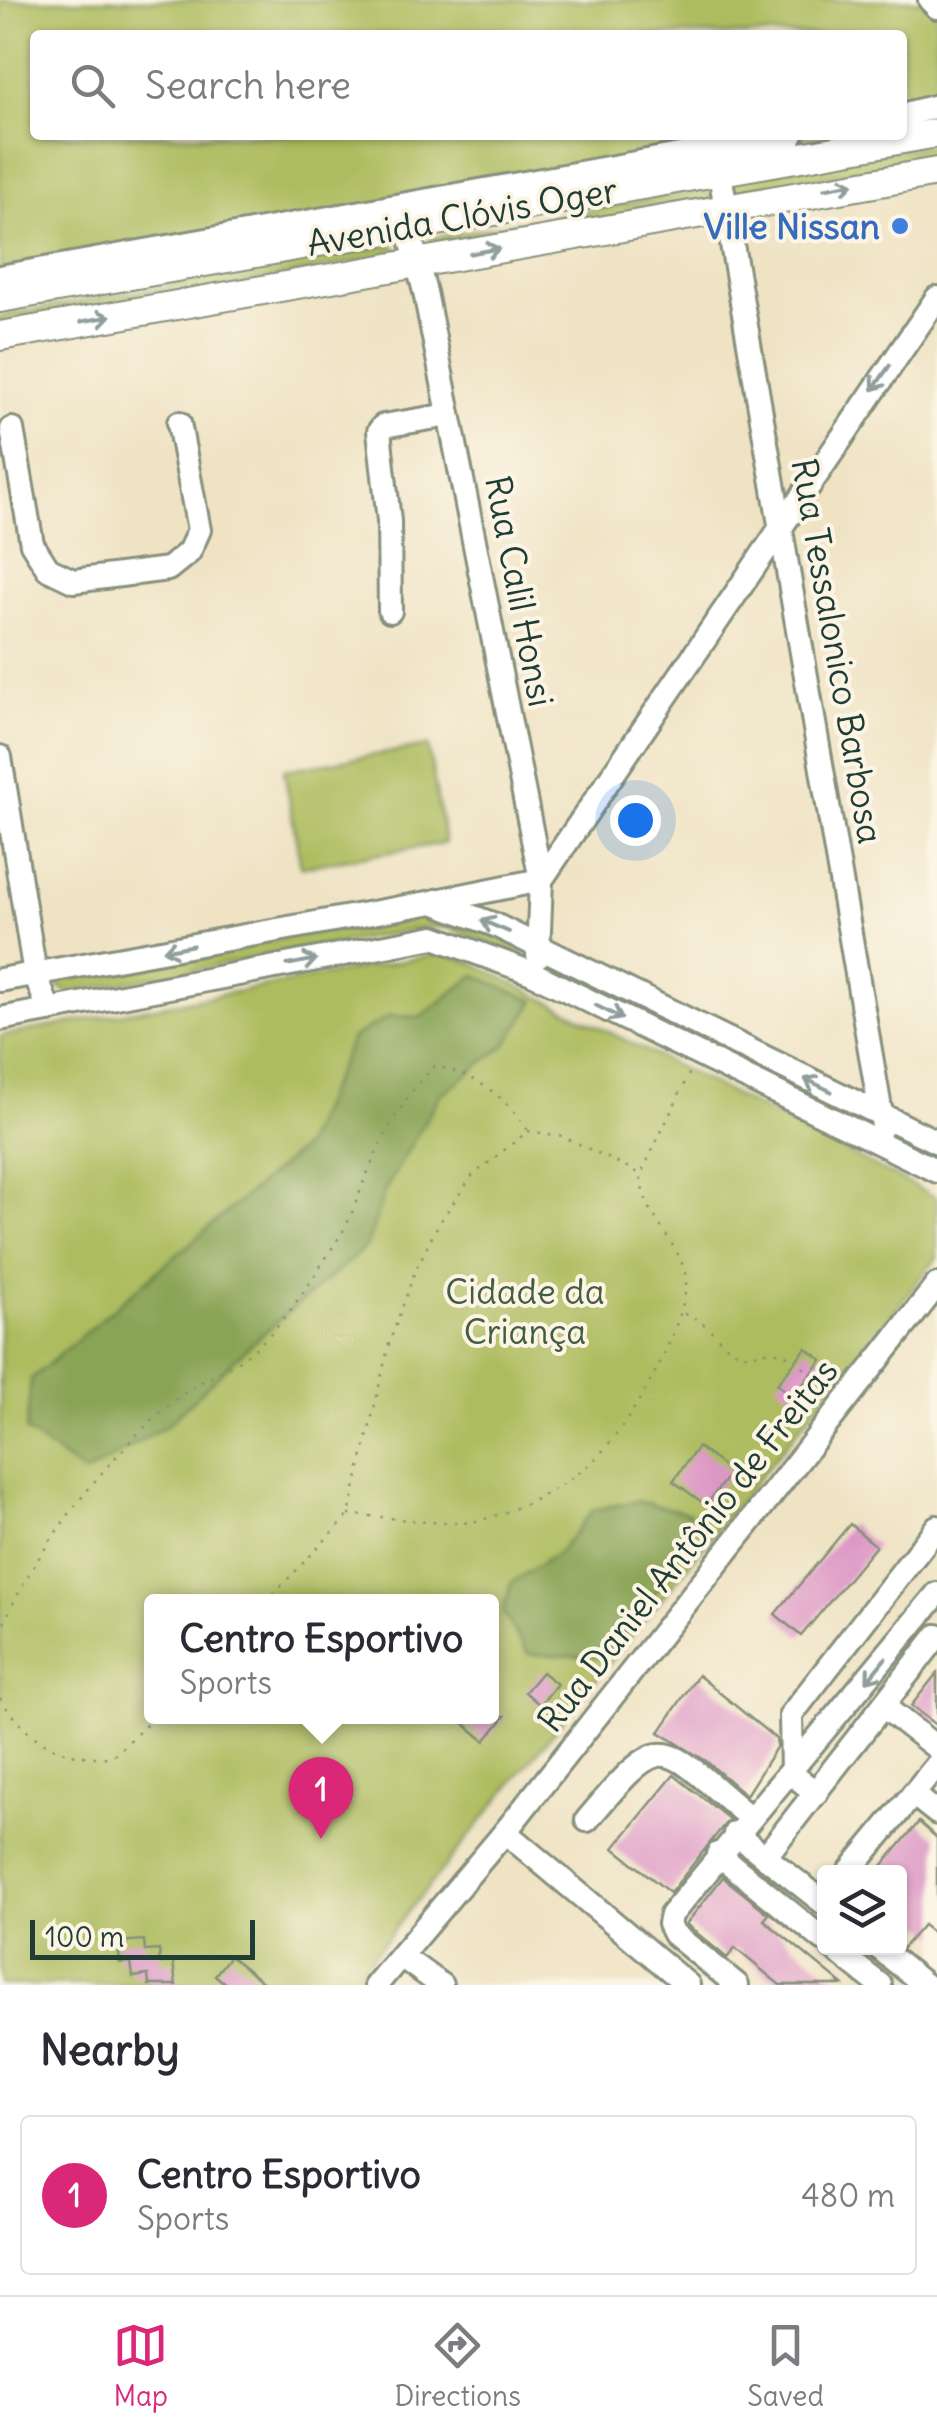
<!DOCTYPE html>
<meta charset="utf-8">
<style>
body{margin:0;font-family:Delius,sans-serif;background:#f7f7f7;color:#2b2b33}
.controls{position:absolute;right:30px;bottom:30px;display:grid;overflow:hidden;border-radius:10px;box-shadow:0 2px 8px #0004}
.controls button{width:90px;height:90px;display:grid;place-items:center;padding:0;border:0;border-bottom:2px solid #e1e1e2;background:#fff;color:#2b2b33;font:50px sans-serif}
.scale{position:absolute;left:30px;bottom:25px;width:225px;box-sizing:border-box;padding-left:10px;border:5px solid #1f3d34;border-top:0;font-size:28px;line-height:35px;white-space:nowrap;color:#1f3d34;-webkit-text-stroke:8px #fcf5e5;paint-order:stroke}
.you{position:absolute;left:635px;top:820px;width:35px;height:35px;margin:-25px;border:8px solid #fff;border-radius:50%;background:#1a73e8;box-shadow:0 0 0 15px #1a73e833}
.badge{display:grid;place-items:center;width:65px;height:65px;border-radius:50%;background:#db2777;color:#fff;font-size:32px;font-weight:700}
.pin{position:absolute;translate:-50% -82px;filter:drop-shadow(0 2px 5px #0008)}
.pin::after{content:'';position:absolute;top:52px;width:35px;height:30px;background:inherit;clip-path:polygon(0 0,100% 0,50% 100%)}
.popup{position:absolute;left:144px;top:1594px;width:355px;height:130px;box-sizing:border-box;display:grid;place-content:center;border-radius:10px;background:#fff;filter:drop-shadow(0 2px 8px #0005);font-size:32px;white-space:nowrap;color:#7c7c81}
.popup b{font-size:38px;color:#2b2b33}
.popup::after{content:'';position:absolute;left:50%;top:100%;margin-left:-20px;border:20px solid transparent;border-top-color:#fff}
.list{margin:0;padding:0;list-style:none}
h2{display:flex;justify-content:space-between;align-items:center;height:130px;margin:0;padding:0 40px;font-size:42px}
h2 small{font-size:32px;font-weight:400;color:#7c7c81}
.list li{display:grid;grid-template-columns:65px 1fr auto;gap:30px;align-items:center;box-sizing:border-box;height:160px;margin:0 20px 20px;padding:0 20px;border:2px solid #e1e1e2;border-radius:10px}
.list b{display:block;font-size:38px;white-space:nowrap}
.list p{margin:0;font-size:32px;white-space:nowrap;color:#7c7c81}
.list em{font-size:32px;font-style:normal;color:#7c7c81}
.icon{flex:none;width:55px;height:55px;fill:none;stroke:currentColor;stroke-width:2;stroke-linecap:round;stroke-linejoin:round}
.map{position:relative;flex:none;width:937px;height:1985px;overflow:hidden}
.search{position:absolute;background:#fff;box-shadow:0 2px 8px #0004;left:30px;right:30px;top:30px;height:110px;display:flex;align-items:center;gap:25px;box-sizing:border-box;padding:0 35px;border-radius:10px;color:#7c7c81;font-size:38px}
.sheet{height:310px;background:#fff}
nav{display:flex;justify-content:space-around;align-items:center;box-sizing:border-box;height:140px;border-top:2px solid #e1e1e2;background:#fff;font-size:28px;color:#7c7c81}
nav a{display:grid;justify-items:center;gap:5px}
nav .on{color:#db2777}
.map>svg:first-child{display:block}
.green{fill:#adbc5f;stroke:#667c4a;stroke-width:2.5;fill-rule:evenodd}
.forest{fill:#8aa456;stroke:#547045;stroke-width:2.5}
.building{fill:#dd97c6}
.lines{fill:none;stroke-linecap:round;stroke-linejoin:round}
.minor-casing{stroke:#87907c;stroke-width:28}
.major-casing{stroke:#87907c;stroke-width:32}
.path{stroke:#87907c;stroke-width:2.5;stroke-dasharray:2.5 8;stroke-linecap:butt}
.minor{stroke:#fff;stroke-width:22}
.major{stroke:#fff;stroke-width:28}
.oneway{stroke:#8f9e9a}
.shop-dot{fill:#3f7fe0;stroke:#fcf5e5;stroke-width:4}
.labels{text-anchor:middle;dominant-baseline:central;stroke-width:8;stroke-linejoin:round;paint-order:stroke}
.street-label{font-size:35px;fill:#1f3d34;stroke:#fcf5e5}
.shop-label{font-size:35px;font-weight:bold;fill:#366cbe;stroke:#fcf5e5;text-anchor:end}
.park-label{font-size:35px;fill:#425d3f;stroke:#fcf5e5}
</style>
<div class="map">
<svg width="937" height="1985" viewBox="0 0 937 1985">
<rect width="100%" height="100%" fill="#fcf5e5"/>
<filter id="ink" filterUnits="userSpaceOnUse"><feTurbulence type="fractalNoise" baseFrequency=".01" numOctaves="2"/><feDisplacementMap in="SourceGraphic" scale="20" xChannelSelector="R" yChannelSelector="G"/><feConvolveMatrix kernelMatrix="1 2 1 2 8 2 1 2 1" color-interpolation-filters="sRGB"/></filter>
<filter id="wash" filterUnits="userSpaceOnUse"><feTurbulence type="fractalNoise" baseFrequency=".0048" numOctaves="4" result="noise"/><feDisplacementMap in="SourceGraphic" scale="40" xChannelSelector="R" yChannelSelector="G"/><feGaussianBlur stdDeviation="2.25" result="paint"/><feColorMatrix in="noise" values="0 0 0 0 0 0 0 0 0 0 0 0 0 0 0 0 0 1.4 0 .05"/><feComposite in="paint" operator="in"/></filter>
<g filter="url(#wash)">
<rect width="100%" height="100%" fill="#efe3c4"/>
<g class="green">
<polygon points="0,0 937,0 937,117 902,123 902,35 35,35 35,135 834,135 0,284"/>
<polygon points="937,143 937,157 735,193 731,190 732,178"/>
<polygon points="707,189 712,195 710,202 428,252 425,247 433,238"/>
<polygon points="392,245 402,253 0,331 0,316"/>
<polygon points="428,746 445,843 301,867 284,770"/>
<polygon points="435,913 484,929 522,951 522,956 447,927 422,928 68,993 57,985 59,980 410,914"/>
<path d="M439 954 471 962 937 1198V1258L349 1985H0V1036ZM151 1602H491V1716H151Z"/>
<polygon points="666,1019 872,1122 871,1126 661,1025"/>
</g>
<g class="forest">
<polygon points="475,975 535,1001 506,1045 440,1095 385,1190 367,1246 252,1343 167,1425 85,1474 26,1431 31,1379 303,1147 352,1038 390,1016 421,1017"/>
<polygon points="636,1501 690,1513 669,1575 605,1657 528,1654 503,1612 511,1583 559,1552 593,1510"/>
</g>
<g id="blocks">
<g class="building">
<polygon points="806,1348 822,1360 793,1397 777,1384"/>
<polygon points="698,1447 731,1472 706,1505 673,1481"/>
<polygon points="850,1524 876,1546 801,1636 775,1614"/>
<polygon points="542,1672 557,1684 540,1705 525,1692"/>
<polygon points="937,1673 937,1726 911,1706"/>
<polygon points="698,1675 776,1739 777,1746 746,1795 706,1761 659,1732"/>
<polygon points="455,1716 505,1716 485,1741"/>
<polygon points="674,1775 729,1819 670,1893 614,1848"/>
<polygon points="919,1822 937,1838 937,1936 923,1925 903,1948 900,1945 900,1872 877,1872"/>
<polygon points="723,1877 769,1914 764,1920 843,1985 780,1985 735,1948 727,1958 686,1924"/>
<polygon points="144,1940 145,1951 159,1950 160,1963 173,1962 176,1985 149,1985 148,1975 133,1977 131,1962 120,1963 118,1942"/>
<polygon points="230,1956 266,1985 227,1985 215,1975"/>
</g>
</g>
</g>
<g filter="url(#ink)">
<use href="#blocks" fill-opacity="0" stroke="#87907c" stroke-width="2.5"/>
<g class="lines">
<g class="minor-casing">
<g id="minor">
<polyline points="930,0 937,7"/>
<polyline points="902,115 937,106"/>
<polyline points="719,168 883,1126"/>
<polyline points="407,224 425,292 541,880 538,956"/>
<polyline points="0,277 792,135"/>
<polyline points="12,429 32,544 48,569 73,581 168,569 189,552 199,530 179,423"/>
<polyline points="390,611 389,521 379,431 383,426 449,415"/>
<polyline points="0,757 35,974 49,1010"/>
<polyline points="436,901 541,880 937,298"/>
<polyline points="0,980 433,902 495,925 937,1142"/>
<polyline points="0,1019 434,937 532,973 937,1171"/>
<polyline points="883,1706 937,1748"/>
<polyline points="816,1793 792,1774 791,1715 937,1527"/>
<polyline points="913,1794 937,1813"/>
<path d="M587 1820C668 1724 659 1743 749 1817"/>
<polyline points="505,1832 688,1985"/>
<polyline points="735,1833 824,1903"/>
<polyline points="718,1854 824,1940"/>
<polyline points="765,1857 937,1636"/>
<polyline points="849,1872 937,1765"/>
<polyline points="833,1948 880,1985"/>
<polyline points="879,1948 925,1985"/>
<polyline points="401,1956 441,1985"/>
<polyline points="376,1985 505,1832 937,1285"/>
<polyline points="737,1985 674,1934 669,1924 671,1915 937,1594"/>
</g>
</g>
<g class="major-casing">
<g id="major">
<polyline points="0,298 937,133"/>
<polyline points="0,336 937,172"/>
</g>
</g>
<g class="path">
<polyline points="528,1131 562,1136 641,1174 691,1070"/>
<path d="M684 1314C709 1321 715 1340 735 1351 750 1359 760 1350 775 1352 794 1354 813 1378 827 1390"/>
<path d="M349 1515C383 1515 447 1528 477 1521 517 1511 560 1490 591 1463 627 1431 684 1331 686 1284 688 1249 639 1214 641 1174"/>
<polyline points="266,1602 349,1515 389,1344 415,1271 439,1223 473,1175 527,1132"/>
<path d="M0 1633C32 1552 109 1454 176 1399 204 1377 239 1366 264 1340 293 1312 318 1270 340 1236 352 1218 358 1194 367 1174 384 1134 404 1095 435 1066 476 1075 506 1096 528 1131"/>
<path d="M0 1698C29 1743 60 1759 112 1757L156 1716"/>
</g>
<use href="#minor" class="minor"/>
<use href="#major" class="major"/>
</g>
<defs><path id="oneway-shaft" d="M-6 0H5M1.5-3L5.5 0L1.5 3" fill="none" stroke-width="1.6" stroke-linecap="round" stroke-linejoin="round" transform="scale(2.5)"/></defs>
<g class="oneway">
<use href="#oneway-shaft" transform="translate(839 186) rotate(-10)"/>
<use href="#oneway-shaft" transform="translate(485 251) rotate(-10)"/>
<use href="#oneway-shaft" transform="translate(96 319) rotate(-10)"/>
<use href="#oneway-shaft" transform="translate(881 378) rotate(125)"/>
<use href="#oneway-shaft" transform="translate(495 926) rotate(-157)"/>
<use href="#oneway-shaft" transform="translate(178 948) rotate(170)"/>
<use href="#oneway-shaft" transform="translate(302 962) rotate(-11)"/>
<use href="#oneway-shaft" transform="translate(609 1012) rotate(27)"/>
<use href="#oneway-shaft" transform="translate(818 1085) rotate(-154)"/>
<use href="#oneway-shaft" transform="translate(876 1670) rotate(129)"/>
</g>
</g>
<circle class="shop-dot" cx="900" cy="226" r="10"/>
<g class="labels">
<g class="street-label">
<text transform="translate(462 216) rotate(-10)">Avenida Clóvis Oger</text>
<text transform="translate(520 591) rotate(79)">Rua Calil Honsi</text>
<text transform="translate(838 651) rotate(80)">Rua Tessalonico Barbosa</text>
<text transform="translate(687 1545) rotate(-52)">Rua Daniel Antônio de Freitas</text>
</g>
<g class="shop-label">
<text x="880" y="226">Ville Nissan</text>
</g>
<g class="park-label">
<text x="525" y="1291">Cidade da<tspan x="525" dy="40">Criança</tspan></text>
</g>
</g>
</svg>
<div class="controls">
<button><svg class="icon" aria-label="layers" viewBox="0 0 24 24"><path d="M12 4l9 5-9 5-9-5zM3 14l9 5 9-5"/></svg></button>
</div>
<div class="scale">100 m</div>
<div class="you"></div>
<div class="pin badge" style="left:321px;top:1839px">1</div>
<div class="popup"><b>Centro Esportivo</b>Sports</div>
<div class="search"><svg class="icon" aria-label="search" viewBox="0 0 24 24"><circle cx="10" cy="10" r="6"/><path d="M15 15l6 6"/></svg>Search here</div>
</div>
<section class="sheet">
<h2>Nearby<small></small></h2>
<ul class="list">
<li><span class="badge">1</span><div><b>Centro Esportivo</b><p>Sports</p></div><em>480 m</em></li>
</ul>
</section>
<nav>
<a class="on"><svg class="icon" aria-label="map" viewBox="0 0 24 24"><path d="M3 6l6-2 6 2 6-2v14l-6 2-6-2-6 2zM9 4v14M15 6v14"/></svg>Map</a>
<a><svg class="icon" aria-label="directions" viewBox="0 0 24 24"><path d="M12 3l9 9-9 9-9-9zM9 14v-3h6M13 9l2 2-2 2"/></svg>Directions</a>
<a><svg class="icon" aria-label="saved" viewBox="0 0 24 24"><path d="M7 4h10v16l-5-4-5 4z"/></svg>Saved</a>
</nav>
